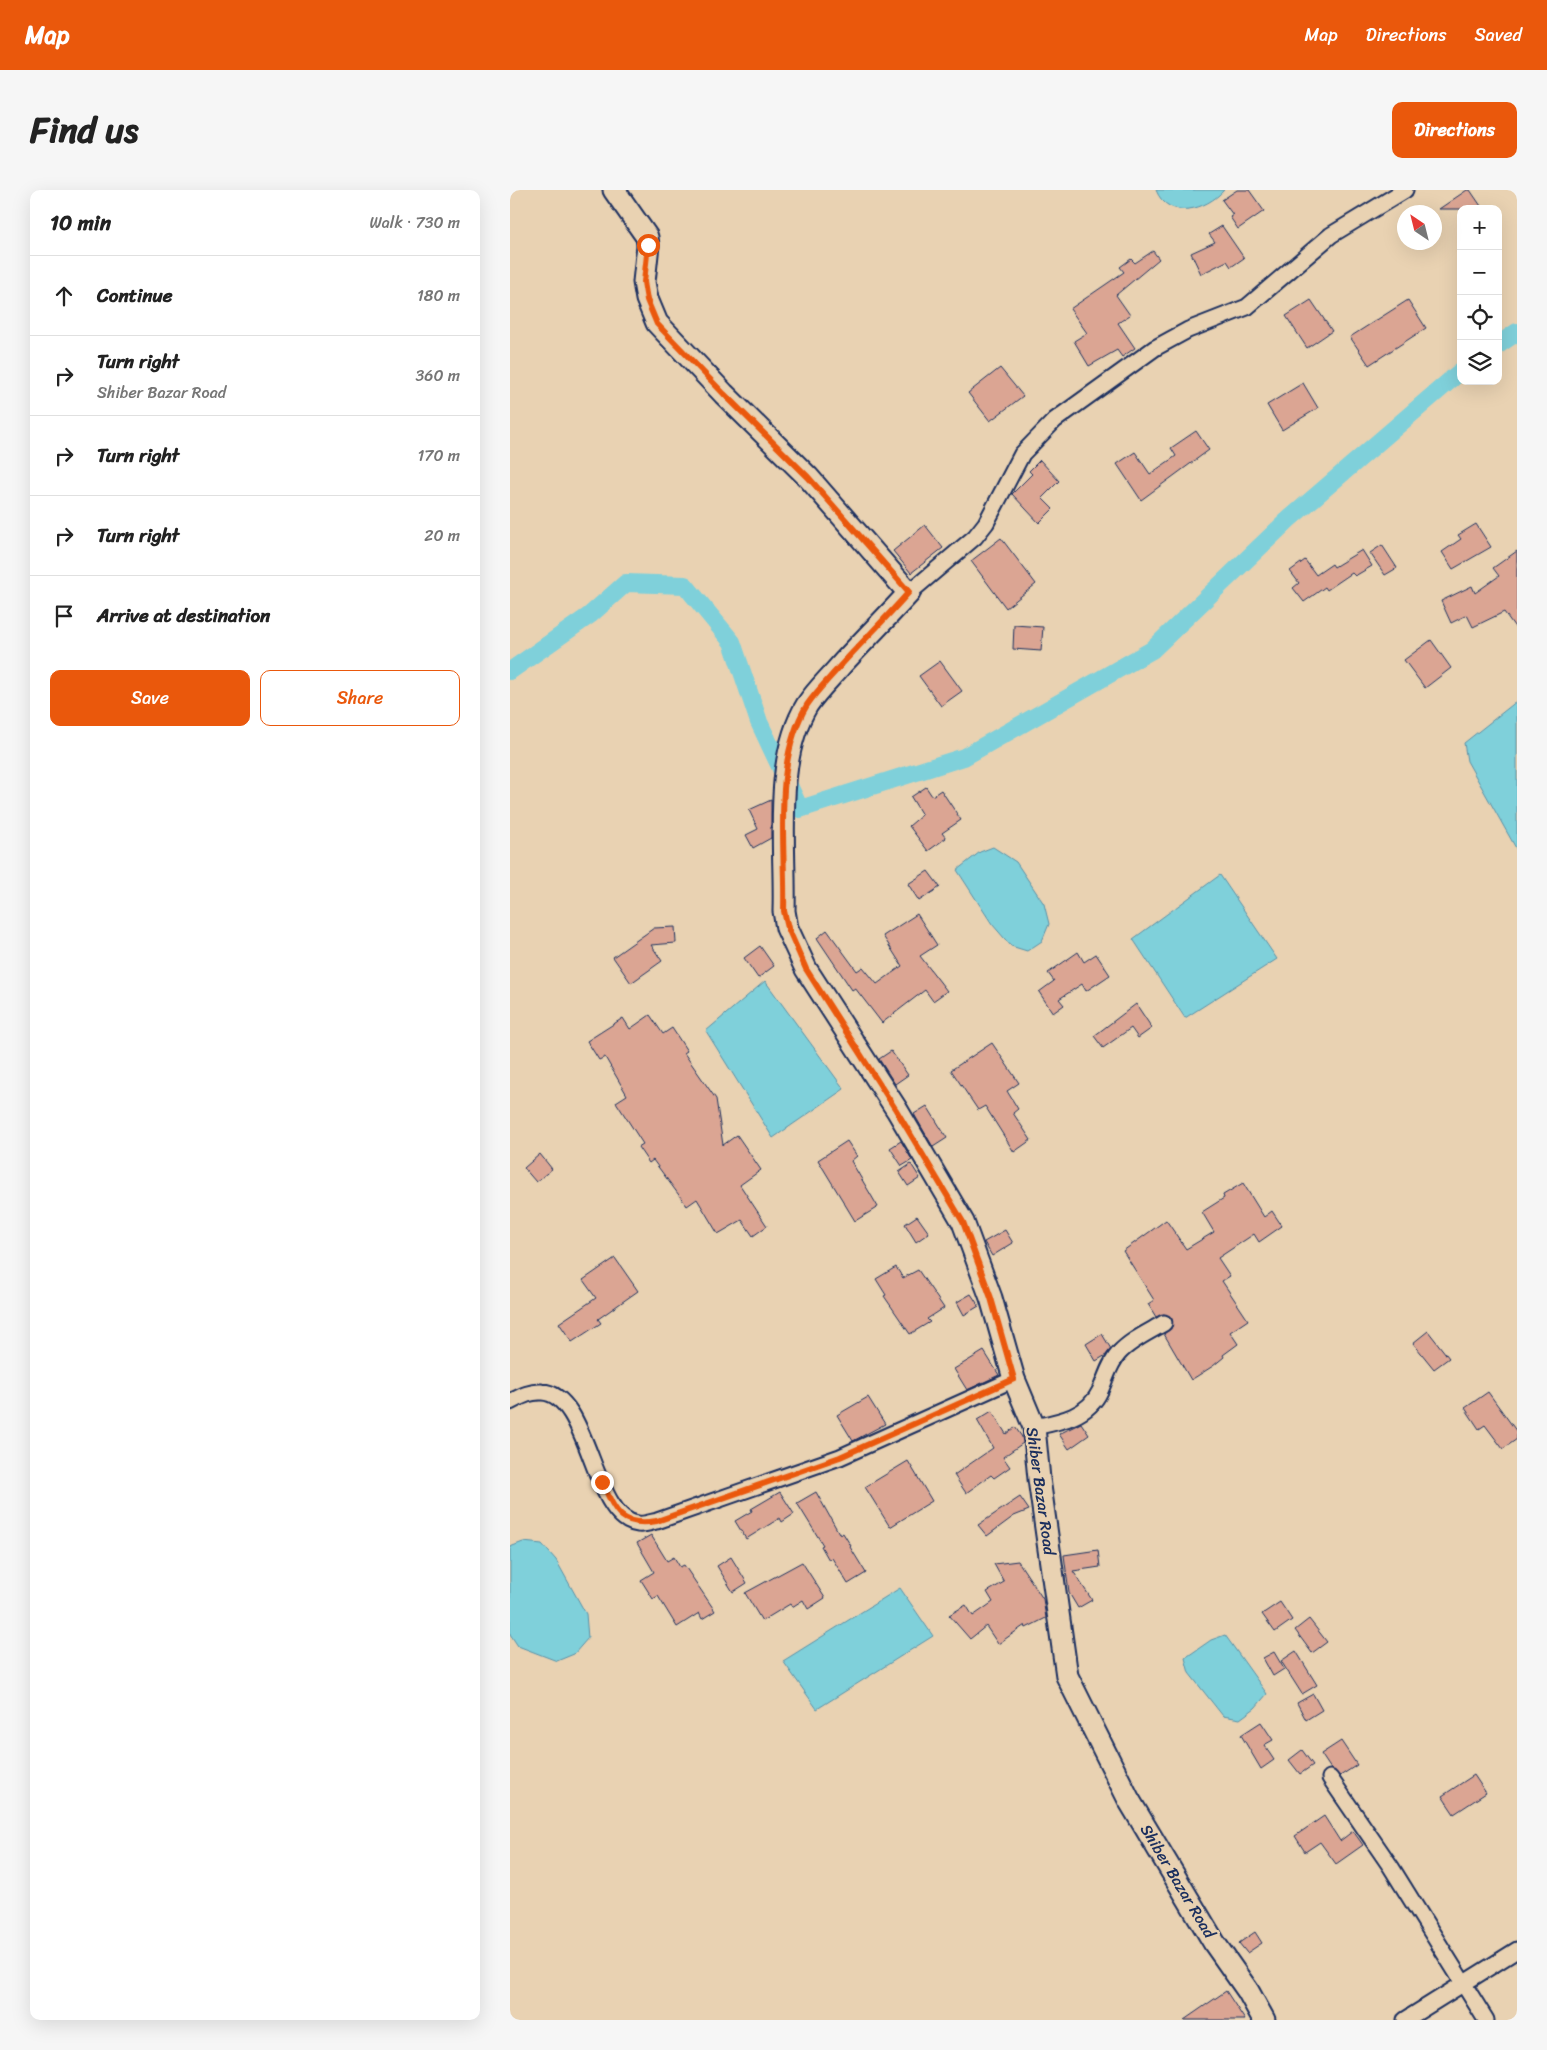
<!DOCTYPE html>
<meta charset="utf-8">
<style>
body{margin:0;font-family:Sriracha,sans-serif;background:#f6f6f6;color:#222}
.controls{position:absolute;right:15px;top:15px;display:grid;overflow:hidden;border-radius:10px;box-shadow:0 5px 20px #0002}
.controls button{width:45px;height:45px;display:grid;place-items:center;padding:0;border:0;border-bottom:1px solid #e0e0e0;background:#fff;color:#222;font:25px sans-serif}
.compass{position:absolute;left:887px;top:15px;width:45px;height:45px;border-radius:50%;background:#fff;box-shadow:0 5px 20px #0002;rotate:325deg}
.stop{position:absolute;width:15px;height:15px;margin:-11px;border:4px solid #ea580c;border-radius:50%;background:#fff}
.stop.end{background:#ea580c;border-color:#fff;box-shadow:0 1px 5px #0008}
.list{margin:0;padding:0;list-style:none}
h2{display:flex;justify-content:space-between;align-items:center;height:65px;margin:0;padding:0 20px;font-size:21px}
h2 small{font-size:16px;font-weight:400;color:#767676}
.list li{display:grid;grid-template-columns:32px 1fr auto;gap:15px;align-items:center;box-sizing:border-box;height:80px;padding:0 20px;border-top:1px solid #e0e0e0}
.list b{display:block;font-size:19px;white-space:nowrap}
.list p{margin:0;font-size:16px;white-space:nowrap;color:#767676}
.list em{font-size:16px;font-style:normal;color:#767676}
.actions{display:flex;gap:10px;padding:15px 20px}
.actions a{flex:1;padding:11px 0;border:1px solid #ea580c;border-radius:10px;text-align:center;font-size:18px;color:#ea580c}
.actions .main{background:#ea580c;color:#fff}
.icon{flex:none;width:28px;height:28px;fill:none;stroke:currentColor;stroke-width:2;stroke-linecap:round;stroke-linejoin:round}
.map{position:relative;flex:none;width:1007px;height:1830px;overflow:hidden;border-radius:10px}
header{display:flex;align-items:center;gap:30px;box-sizing:border-box;height:70px;padding:0 25px;background:#ea580c;color:#fff}
header strong{font-size:24px}
nav{display:flex;gap:28px;margin-inline-start:auto;font-size:18px}
.intro{display:flex;align-items:center;justify-content:space-between;box-sizing:border-box;height:120px;padding:0 30px}
h1{margin:0;font-size:35px}
.button{padding:12px 22px;border-radius:10px;background:#ea580c;color:#fff;font-size:18px;font-weight:700}
main{display:flex;gap:30px;padding:0 30px}
aside{flex:1;background:#fff;border-radius:10px;box-shadow:0 5px 20px #0002}
.map>svg:first-child{display:block}
.water{fill:#7fd0da;stroke:#5790a8}
.lines{fill:none;stroke-linecap:round;stroke-linejoin:round}
.canal{stroke:#7fd0da;stroke-width:18}
.building{fill:#dba593;stroke:#1b2f5e}
.street-casing{stroke:#1b2f5e;stroke-width:19}
.secondary-casing{stroke:#1b2f5e;stroke-width:25}
.street{stroke:#e9d2b2;stroke-width:15}
.secondary{stroke:#e9d2b2;stroke-width:21}
.route{stroke:#ea580c;stroke-width:6}
.labels{text-anchor:middle;dominant-baseline:central;stroke-width:5;stroke-linejoin:round;paint-order:stroke}
.street-label{font-size:16px;fill:#1b2f5e;stroke:#e9d2b2}
</style>
<header>
<strong>Map</strong>
<nav><a>Map</a><a>Directions</a><a>Saved</a></nav>
</header>
<div class="intro"><h1>Find us</h1><a class="button">Directions</a></div>
<main>
<aside>
<h2>10 min<small>Walk · 730 m</small></h2>
<ul class="list">
<li><svg class="icon" aria-label="ahead" viewBox="0 0 24 24"><path d="M12 20V5M6 11l6-6 6 6"/></svg><div><b>Continue</b></div><em>180 m</em></li>
<li><svg class="icon" aria-label="right" viewBox="0 0 24 24"><path d="M7 20v-9h11M14 6l5 5-5 5"/></svg><div><b>Turn right</b><p>Shiber Bazar Road</p></div><em>360 m</em></li>
<li><svg class="icon" aria-label="right" viewBox="0 0 24 24"><path d="M7 20v-9h11M14 6l5 5-5 5"/></svg><div><b>Turn right</b></div><em>170 m</em></li>
<li><svg class="icon" aria-label="right" viewBox="0 0 24 24"><path d="M7 20v-9h11M14 6l5 5-5 5"/></svg><div><b>Turn right</b></div><em>20 m</em></li>
<li><svg class="icon" aria-label="arrive" viewBox="0 0 24 24"><path d="M6 21V4h12l-3 4 3 4H6"/></svg><div><b>Arrive at destination</b></div></li>
</ul>
<div class="actions"><a class="main">Save</a><a>Share</a></div>
</aside>
<div class="map">
<svg width="1007" height="1830" viewBox="0 0 1007 1830">
<rect width="100%" height="100%" fill="#e9d2b2"/>
<filter id="ink" filterUnits="userSpaceOnUse"><feTurbulence type="fractalNoise" baseFrequency=".02" numOctaves="2"/><feDisplacementMap in="SourceGraphic" scale="10" xChannelSelector="R" yChannelSelector="G"/><feConvolveMatrix kernelMatrix="1 2 1 2 8 2 1 2 1" color-interpolation-filters="sRGB"/></filter>
<g filter="url(#ink)">
<g class="water">
<path d="M646 0H714C697 20 658 31 646 0Z"/>
<polygon points="1007,511 1007,660 957,571 954,553"/>
<polygon points="483,657 506,672 534,714 539,734 532,751 517,761 501,756 482,734 447,680 470,662"/>
<polygon points="710,685 767,769 675,828 623,749"/>
<polygon points="255,791 334,899 263,948 196,841"/>
<polygon points="13,1352 32,1354 46,1370 76,1424 78,1448 64,1464 47,1471 8,1456 0,1444 0,1357"/>
<polygon points="390,1398 423,1446 307,1519 273,1471"/>
<polygon points="715,1445 757,1504 745,1518 730,1529 713,1526 679,1483 675,1468 701,1450"/>
</g>
<g class="lines">
<g class="canal">
<polyline points="988,155 1007,142"/>
<polyline points="0,481 80,425 116,393 175,395 222,452 249,532 290,619 454,567 642,460 778,330 951,181"/>
</g>
</g>
<g class="building">
<polygon points="727,0 739,0 754,21 728,39 720,27 723,25 712,10"/>
<polygon points="957,0 960,0 973,19 929,19"/>
<polygon points="712,36 734,68 721,77 717,71 691,84 681,63 705,52 699,44"/>
<polygon points="643,61 649,69 606,105 620,125 608,133 625,158 612,167 607,160 579,176 564,151 577,143 560,119 614,82 610,77 621,69 625,73"/>
<polygon points="801,110 822,141 797,158 776,126"/>
<polygon points="898,110 916,138 859,175 840,147"/>
<polygon points="490,178 513,206 480,231 458,203"/>
<polygon points="793,193 808,218 772,240 757,215"/>
<polygon points="686,241 699,260 631,310 607,274 625,262 640,284 666,266 661,258"/>
<polygon points="530,270 549,291 532,308 543,319 529,333 502,304 522,284 519,281"/>
<polygon points="966,334 981,357 943,379 932,362 951,349 948,345"/>
<polygon points="415,335 433,358 401,383 383,361"/>
<polygon points="491,348 526,394 496,418 461,371"/>
<polygon points="872,355 887,378 875,385 860,363"/>
<polygon points="852,360 862,376 845,386 842,383 817,400 815,397 794,412 783,398 789,393 780,381 795,370 806,385 822,374 824,377"/>
<polygon points="1007,361 1007,440 994,422 963,437 957,425 941,433 931,411 962,396 965,403 989,386 983,378"/>
<polygon points="504,435 533,437 531,461 503,459"/>
<polygon points="921,450 941,478 915,498 894,470"/>
<polygon points="430,471 452,501 431,516 409,486"/>
<polygon points="416,597 422,606 431,600 451,630 432,643 436,648 418,661 399,636 412,625 401,607"/>
<polygon points="261,610 261,648 243,658 236,645 248,639 239,620"/>
<polygon points="418,681 430,697 409,711 398,694"/>
<polygon points="407,724 427,755 410,766 437,801 423,811 415,800 372,833 345,798 342,800 307,748 317,740 347,781 353,777 367,794 392,776 373,746"/>
<polygon points="165,737 166,753 141,755 152,771 121,793 103,767 144,738"/>
<polygon points="250,756 264,776 248,788 234,768"/>
<polygon points="568,762 574,772 586,764 600,785 576,801 572,794 549,809 554,815 543,823 529,802 544,791 538,783"/>
<polygon points="626,814 642,838 628,848 621,838 593,858 584,846"/>
<polygon points="140,825 153,844 162,838 177,861 174,863 206,909 213,955 227,945 251,980 230,995 257,1036 243,1046 232,1030 208,1044 187,1009 177,1016 143,970 139,973 128,957 133,954 106,912 117,905 95,867 89,870 77,851 113,828 120,839"/>
<polygon points="482,853 509,893 497,901 508,919 503,923 521,950 504,962 475,916 468,920 441,880"/>
<polygon points="381,861 398,885 385,894 369,869"/>
<polygon points="417,916 437,948 423,957 404,924"/>
<polygon points="337,951 347,966 341,971 368,1017 345,1031 308,970"/>
<polygon points="391,951 402,970 392,976 380,958"/>
<polygon points="30,964 42,979 26,992 14,978"/>
<polygon points="401,974 410,988 398,996 389,982"/>
<polygon points="733,993 754,1027 762,1021 772,1036 749,1052 744,1044 708,1068 720,1086 712,1091 738,1130 720,1142 728,1154 713,1165 714,1167 703,1176 681,1190 654,1144 662,1137 662,1129 654,1124 646,1127 638,1114 644,1110 613,1061 656,1030 676,1059 704,1042 692,1022 714,1008 713,1005"/>
<polygon points="407,1026 419,1043 406,1052 395,1034"/>
<polygon points="495,1040 503,1053 482,1066 474,1052"/>
<polygon points="105,1068 128,1101 88,1129 91,1133 62,1152 49,1133 86,1108 73,1090"/>
<polygon points="386,1077 393,1088 408,1080 434,1118 417,1129 420,1132 400,1144 374,1106 376,1105 366,1089"/>
<polygon points="461,1104 469,1116 454,1125 447,1112"/>
<polygon points="918,1141 939,1168 924,1179 903,1153"/>
<polygon points="592,1144 601,1159 596,1165 586,1171 576,1154"/>
<polygon points="474,1161 489,1185 457,1200 444,1179"/>
<polygon points="978,1202 1007,1242 1007,1249 993,1259 975,1235 969,1239 955,1218"/>
<polygon points="358,1207 375,1234 343,1251 327,1225"/>
<polygon points="482,1221 496,1244 505,1237 512,1247 513,1253 493,1267 500,1277 484,1288 481,1285 456,1303 444,1285 483,1258 467,1230"/>
<polygon points="571,1233 579,1245 559,1259 549,1244"/>
<polygon points="398,1271 422,1311 380,1337 355,1297"/>
<polygon points="270,1302 284,1324 272,1332 270,1328 236,1349 225,1331 242,1321 241,1319"/>
<polygon points="306,1302 330,1345 333,1343 341,1356 340,1357 356,1383 338,1394 322,1368 319,1370 311,1356 313,1355 287,1313"/>
<polygon points="510,1307 519,1320 504,1326 477,1346 468,1335"/>
<polygon points="141,1345 157,1371 164,1367 170,1377 174,1375 205,1421 192,1429 189,1423 167,1437 148,1406 143,1409 131,1390 144,1382 127,1353"/>
<polygon points="588,1360 590,1377 563,1381 582,1410 568,1418 559,1403 554,1365"/>
<polygon points="221,1367 237,1393 223,1402 207,1376"/>
<polygon points="508,1371 533,1409 536,1428 516,1438 515,1435 488,1454 476,1436 460,1449 439,1425 456,1415 463,1426 483,1412 477,1402 494,1392 484,1374"/>
<polygon points="292,1372 315,1408 298,1419 293,1410 282,1417 280,1414 252,1431 235,1403"/>
<polygon points="770,1412 782,1430 765,1442 752,1424"/>
<polygon points="799,1429 817,1452 802,1463 785,1440"/>
<polygon points="786,1461 807,1495 792,1504 771,1471"/>
<polygon points="764,1462 774,1479 763,1486 753,1468"/>
<polygon points="803,1504 812,1520 796,1530 787,1513"/>
<polygon points="751,1532 763,1550 754,1555 764,1570 751,1579 731,1545"/>
<polygon points="831,1551 847,1575 830,1586 821,1579 811,1564"/>
<polygon points="792,1560 803,1575 790,1584 779,1570"/>
<polygon points="964,1585 976,1603 944,1624 932,1606"/>
<polygon points="814,1626 830,1651 843,1641 853,1655 826,1674 810,1652 795,1662 785,1646"/>
<polygon points="745,1742 752,1753 737,1763 729,1753"/>
<polygon points="716,1801 735,1830 674,1830"/>
</g>
<g class="lines">
<g class="street-casing">
<g id="street">
<polyline points="399,403 465,347 476,333 512,264 545,230 645,158 678,140 737,117 821,45 895,0"/>
<path d="M0 1212C10 1207 20 1201 32 1202 80 1204 82 1329 128 1334 134 1335 142 1332 147 1331L330 1267 504 1189"/>
<path d="M524 1237C549 1232 578 1227 590 1201 596 1188 599 1174 609 1163 621 1150 639 1142 654 1133"/>
<polyline points="820,1588 881,1677 976,1830"/>
<polyline points="895,1830 1007,1760"/>
</g>
</g>
<g class="secondary-casing">
<path id="secondary" d="M104 0 137 47 138 55 134 92 137 109 147 133 214 204 298 287 399 403C377 427 354 450 331 475 320 488 307 500 297 515 263 571 276 658 274 721L277 738 296 779 387 920 453 1032 481 1108 504 1189 524 1237 529 1289 557 1486 619 1610 705 1754 738 1801 754 1830"/>
</g>
<use href="#street" class="street"/>
<use href="#secondary" class="secondary"/>
</g>
</g>
<g class="lines" filter="url(#ink)">
<path class="route" d="M92 1292C106 1323 111 1337 147 1331L330 1267 504 1189 481 1108 453 1032 386 920 296 779 278 738 274 721C276 657 262 573 297 515 307 500 320 488 331 475 354 450 377 427 399 402L298 287 214 204 147 134 137 110 134 92 138 55"/>
</g>
<g class="labels">
<g class="street-label">
<text transform="translate(531 1301) rotate(82)">Shiber Bazar Road</text>
<text transform="translate(668 1691) rotate(59)">Shiber Bazar Road</text>
</g>
</g>
</svg>
<div class="controls">
<button>+</button>
<button>−</button>
<button><svg class="icon" aria-label="locate" viewBox="0 0 24 24"><circle cx="12" cy="12" r="6"/><path d="M12 2v4M12 18v4M2 12h4M18 12h4"/></svg></button>
<button><svg class="icon" aria-label="layers" viewBox="0 0 24 24"><path d="M12 4l9 5-9 5-9-5zM3 14l9 5 9-5"/></svg></button>
</div>
<svg class="compass" viewBox="-18 -18 36 36"><path d="M0-13l5 13h-10z" fill="#e53935"/><path d="M0 13l5-13h-10z" fill="#767676"/></svg>
<div class="stop" style="left:138px;top:55px"></div>
<div class="stop end" style="left:92px;top:1292px"></div>
</div>
</main>
